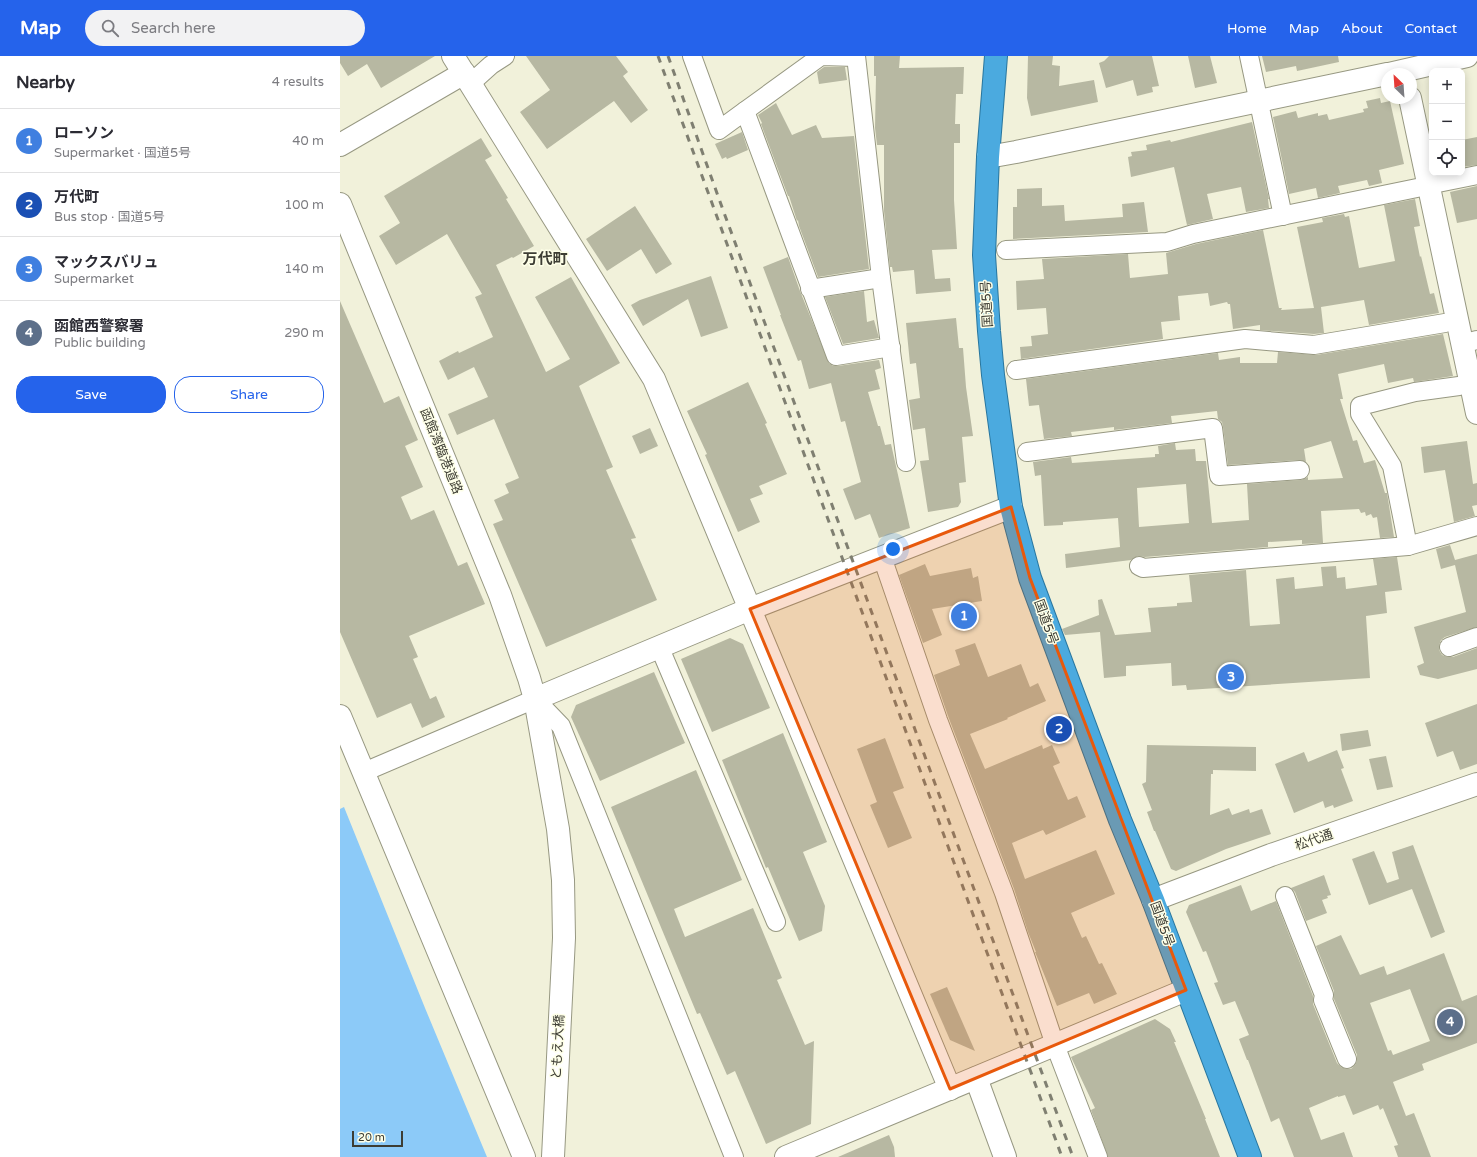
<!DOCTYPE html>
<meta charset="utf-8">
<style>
body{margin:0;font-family:"Varela Round","Noto Sans JP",sans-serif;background:#f2f2f3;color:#2b2b33}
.controls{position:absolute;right:12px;top:12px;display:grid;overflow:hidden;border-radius:8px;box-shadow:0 2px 10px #0003}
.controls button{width:36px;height:36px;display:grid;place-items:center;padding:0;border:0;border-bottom:1px solid #e1e1e2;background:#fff;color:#2b2b33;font:20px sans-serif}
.compass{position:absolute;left:1041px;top:12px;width:36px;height:36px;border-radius:50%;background:#fff;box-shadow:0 2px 10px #0003;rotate:335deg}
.scale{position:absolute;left:12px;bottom:10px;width:51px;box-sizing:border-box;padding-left:4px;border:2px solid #3d3d34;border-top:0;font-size:11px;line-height:14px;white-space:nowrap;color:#3d3d34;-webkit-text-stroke:3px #feffe8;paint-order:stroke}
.you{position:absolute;left:553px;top:493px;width:14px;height:14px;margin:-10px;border:3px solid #fff;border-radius:50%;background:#1a73e8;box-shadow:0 0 0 6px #1a73e833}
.badge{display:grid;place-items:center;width:26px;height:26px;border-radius:50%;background:#2563eb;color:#fff;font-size:13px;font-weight:700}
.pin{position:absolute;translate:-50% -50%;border:2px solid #fff;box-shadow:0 1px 4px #0006}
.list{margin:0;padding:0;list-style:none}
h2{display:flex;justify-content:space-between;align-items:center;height:52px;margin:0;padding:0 16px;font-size:17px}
h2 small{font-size:13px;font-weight:400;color:#7c7c81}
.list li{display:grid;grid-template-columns:26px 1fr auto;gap:12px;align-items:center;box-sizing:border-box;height:64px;padding:0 16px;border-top:1px solid #e1e1e2}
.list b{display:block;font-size:15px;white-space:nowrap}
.list p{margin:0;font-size:13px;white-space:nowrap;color:#7c7c81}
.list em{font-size:13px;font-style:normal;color:#7c7c81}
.actions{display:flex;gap:8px;padding:12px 16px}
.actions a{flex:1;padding:9px 0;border:1px solid #2563eb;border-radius:16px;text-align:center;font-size:14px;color:#2563eb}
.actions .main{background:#2563eb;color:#fff}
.icon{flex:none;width:22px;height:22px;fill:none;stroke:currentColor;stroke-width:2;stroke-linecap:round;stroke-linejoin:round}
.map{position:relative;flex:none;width:1137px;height:1101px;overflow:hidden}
header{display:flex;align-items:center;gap:24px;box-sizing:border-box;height:56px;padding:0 20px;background:#2563eb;color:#fff}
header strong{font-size:19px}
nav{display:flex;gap:22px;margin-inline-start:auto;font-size:14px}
.search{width:280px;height:36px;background:#f2f2f3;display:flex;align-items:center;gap:10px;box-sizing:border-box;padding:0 14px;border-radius:22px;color:#7c7c81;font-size:15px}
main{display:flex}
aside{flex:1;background:#fff}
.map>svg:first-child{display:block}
.water{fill:#8ccaf8}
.building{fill:#b7b8a2;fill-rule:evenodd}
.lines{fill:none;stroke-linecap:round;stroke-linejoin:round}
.minor-casing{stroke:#979882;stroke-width:20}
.tertiary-casing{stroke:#979882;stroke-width:24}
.trunk-casing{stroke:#29769e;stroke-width:24}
.minor{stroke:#fff;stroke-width:18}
.tertiary{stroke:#fff;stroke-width:22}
.trunk{stroke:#4baadf;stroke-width:22}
.rail{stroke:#7f7f71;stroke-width:3;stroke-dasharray:7 7;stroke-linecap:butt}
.marked{fill:#e8590c;fill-opacity:0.2;stroke:#e8590c;stroke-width:3;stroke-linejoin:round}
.labels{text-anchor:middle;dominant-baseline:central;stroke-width:3;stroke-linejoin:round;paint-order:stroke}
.street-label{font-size:13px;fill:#3d3d34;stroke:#feffe8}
.quarter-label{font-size:15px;font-weight:bold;fill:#3d3d34;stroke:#feffe8}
</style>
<header>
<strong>Map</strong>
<div class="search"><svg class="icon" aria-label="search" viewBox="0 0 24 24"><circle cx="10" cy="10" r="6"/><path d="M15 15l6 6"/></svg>Search here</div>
<nav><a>Home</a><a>Map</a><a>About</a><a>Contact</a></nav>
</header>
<main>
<aside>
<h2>Nearby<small>4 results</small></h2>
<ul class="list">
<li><span class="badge" style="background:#3f7fe0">1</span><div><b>ローソン</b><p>Supermarket · 国道5号</p></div><em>40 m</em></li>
<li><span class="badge" style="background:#1a4fb4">2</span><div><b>万代町</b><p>Bus stop · 国道5号</p></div><em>100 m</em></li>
<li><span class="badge" style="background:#3f7fe0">3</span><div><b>マックスバリュ</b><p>Supermarket</p></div><em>140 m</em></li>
<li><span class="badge" style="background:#5c6f8a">4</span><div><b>函館西警察署</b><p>Public building</p></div><em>290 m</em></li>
</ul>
<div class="actions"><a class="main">Save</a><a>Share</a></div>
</aside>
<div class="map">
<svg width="1137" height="1101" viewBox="0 0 1137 1101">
<rect width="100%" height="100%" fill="#f1f1da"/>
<polygon class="water" points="4,751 85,952 147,1101 0,1101 0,753"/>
<g class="building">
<polygon points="0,0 95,0 41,32 27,8 8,20 0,7"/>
<polygon points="186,0 276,0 288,16 283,20 308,54 291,67 274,45 207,93 180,56 210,34"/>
<polygon points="534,0 560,0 559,12 624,11 623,38 616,38 615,68 620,68 620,87 614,87 614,144 617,193 592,194 595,223 610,222 611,235 576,238 574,214 553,216 552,211 550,211 544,155 544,89 537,89 535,72 536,20 534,20"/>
<polygon points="688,0 713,0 712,9 720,10 719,30 754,24 758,46 691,60 687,42"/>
<polygon points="769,0 812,0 819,30 812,31 813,36 797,40 793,24 766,32 759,7 764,5"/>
<polygon points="848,0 870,0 877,27 855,32"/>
<polygon points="922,0 998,0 999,6 957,15 956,10 926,16"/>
<polygon points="484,11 505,11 507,24 479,28 477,16"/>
<polygon points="1040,42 1041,47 1050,45 1064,108 1039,114 1042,127 1029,130 1027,124 998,130 1000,137 978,142 976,132 949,138 933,61 956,55 958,62 978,57 978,60 987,58 989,64 1024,56 1023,53 1028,52 1026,45"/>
<polygon points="436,47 452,79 476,69 482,82 514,80 529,213 478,221 459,170 458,164 457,165 449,140 448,140 421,68 422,67 418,59"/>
<polygon points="912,66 929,143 928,143 929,152 906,156 901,131 867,138 873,163 847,169 834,111 791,121 788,101 792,100 791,96 807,94 806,89 830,84 831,86"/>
<polygon points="402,76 408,94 387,103 386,101 382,103 375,88"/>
<polygon points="1137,81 1137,109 1122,111 1122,84"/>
<polygon points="141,82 152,100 145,104 168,142 166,143 194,190 173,202 172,201 156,209 206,316 230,303 195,241 231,221 280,307 239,330 273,411 266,414 296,482 291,483 317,544 206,591 153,468 163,464 154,444 169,437 165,428 179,422 154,363 117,379 108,358 148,341 134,311 108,324 99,305 118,295 119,297 153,281 135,241 142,238 107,178 56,209 39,180 60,167 44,140"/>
<polygon points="1137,130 1137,163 1117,167 1110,136"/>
<polygon points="702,132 702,150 724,149 725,165 783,161 782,148 804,146 808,176 673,183 673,151 677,151 677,133"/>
<polygon points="1075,143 1080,170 1074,171 1080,201 1081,200 1090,238 1094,237 1099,257 1029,269 1024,244 981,251 984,277 974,278 920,274 920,269 893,273 890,248 888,248 887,246 870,250 868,237 838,240 840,264 821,266 823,283 681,303 680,291 692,290 691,280 708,278 706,252 677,254 676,225 704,223 702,203 788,198 790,222 828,218 826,197 856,188 923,174 939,252 942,252 941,254 974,252 957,171 983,166 982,162 1004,158 1005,161 1009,160 1019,212 1055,205 1044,149"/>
<polygon points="295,150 332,208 316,218 301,193 267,215 246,183"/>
<polygon points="448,201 460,235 489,307 493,310 498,310 539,304 541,312 535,314 540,333 528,336 538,370 540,370 545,389 551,388 570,472 539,482 530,458 515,464 503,433 521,426 505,365 501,366 491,327 469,333 461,304 458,305 440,259 441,259 423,211"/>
<polygon points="371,220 388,272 361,281 348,243 303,270 291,249 300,244"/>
<polygon points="524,235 527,266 534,264 539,282 503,288 485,241"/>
<polygon points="0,245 44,347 59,340 78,384 65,390 83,431 61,441 71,464 94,454 118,510 127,506 145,548 69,580 78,601 73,603 90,643 96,640 105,661 82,672 71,647 37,662 0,576"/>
<polygon points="616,262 619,292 623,292 626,331 633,380 622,381 626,426 619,427 621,446 618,451 588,456 580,405 589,404 585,372 573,374 569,344 580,342 576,307 570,308 566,267"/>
<path d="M1103 278 1113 320 1074 326 1073 322 1048 327 1044 308 998 318 1003 343H1000L1013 385 1017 384 1024 407 1035 404 1045 437H1047L1054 481 1040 482 1037 461 1033 462 1031 458 1026 460 1025 456 1021 457 1019 453 981 455 983 487 962 488V484L928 486V491L805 501 798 500 791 504 726 512 725 498 780 491 778 462 723 466V469L704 470 701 419 695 420 693 406 731 401 732 407 815 401V398H819L818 390 835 387 836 394 855 393 856 405H866L872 467 909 464 907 428 961 424 968 421V424L1003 422 991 385 964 393 966 406 959 404 888 409 883 371 882 366 878 363 877 355 831 360 832 367 774 374V371L731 376 732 380 704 383 699 349 689 350 686 323 878 297 879 304 900 301V307H937L938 296 976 299ZM846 428 849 467 799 471 797 432Z"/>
<polygon points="408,326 427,367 425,368 447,418 419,430 423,438 410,443 420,466 398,476 365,399 367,398 347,355"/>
<polygon points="310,372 318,390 300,398 292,380"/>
<polygon points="1127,385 1133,428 1137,427 1137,449 1132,450 1135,460 1114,466 1105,414 1084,417 1081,391"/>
<polygon points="1110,489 1115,504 1137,498 1137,571 1105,581 1101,584 1099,589 1099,594 1102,599 1108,601 1113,601 1137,592 1137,613 1098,623 1080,619 1077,610 1084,607 1074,571 1126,556 1115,509 1101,513 1096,493"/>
<polygon points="1057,501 1062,534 1045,536 1047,557 1026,560 1030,622 847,634 846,629 832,630 831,607 786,610 786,620 764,622 760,576 725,579 722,573 759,559 758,544 762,543 775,579 811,576 808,552 837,550 837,547 852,546 849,519 906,514 910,570 940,568 936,523 954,521 955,533 983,530 981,511 996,510 997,522 1005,521 1006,533 1037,529 1033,503"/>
<polygon points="585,508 590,520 631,512 633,522 638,520 642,545 592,553 602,579 583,587 559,519"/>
<polygon points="390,582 403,588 430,652 372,676 341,603"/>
<polygon points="635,587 648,621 681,608 690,631 698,627 706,645 667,662 668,663 630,678 645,713 702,689 703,693 712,689 720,707 713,710 728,744 737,740 746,761 706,779 703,774 672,787 685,823 756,794 775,838 731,857 742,882 746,880 759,908 762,907 777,938 754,948 749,937 717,950 695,896 696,896 688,876 674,833 608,660 594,619 620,609 615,594"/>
<polygon points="314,616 345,687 260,725 231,661 236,649"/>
<polygon points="1137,648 1137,708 1120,714 1113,695 1097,701 1085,667"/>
<polygon points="1028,674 1031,690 1002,695 1000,678"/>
<polygon points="443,677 487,786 463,796 485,850 482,875 459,885 428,811 426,812 382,704"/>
<polygon points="545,682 564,732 553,736 572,782 548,792 530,749 537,746 517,693"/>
<polygon points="807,689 916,691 916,715 873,714 873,718 871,718 870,759 889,752 892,759 909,753 910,757 922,753 931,778 886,793 836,815 831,813 815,775 814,775 807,756 812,754 802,728 806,726"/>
<polygon points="997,694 1004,712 1001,713 1013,745 994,752 993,749 985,752 983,745 954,757 935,708 964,696 968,706"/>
<polygon points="1046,700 1053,731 1037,734 1029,703"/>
<polygon points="356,714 402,824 334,853 345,881 413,852 442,922 437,924 465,989 474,985 471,1068 426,1088 395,1015 387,1019 360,957 357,958 271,751"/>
<polygon points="1073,789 1105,876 1091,882 1072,833 1029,849 1012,803 1034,795 1047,827 1059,823 1052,796"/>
<polygon points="984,819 991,839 987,840 988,842 982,844 987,857 966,865 955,836 951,832"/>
<path d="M901 829 911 855 936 845 973 940V948L997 1007 1001 1011 1006 1013H1011L1015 1009 1017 1005V999L994 943V935L976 890 1001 879 1020 919 1044 910 1047 919 1104 897 1122 945 1137 939V987L1082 1008 1084 1014 1053 1026 1066 1060 1074 1057 1091 1101H1058L1054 1090 1058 1089 1043 1052 1040 1054 1038 1049 1013 1059 1005 1039 998 1041V1040L969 1052 981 1084 1004 1076 1013 1101H954L939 1062 931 1066 908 1004H907L899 983 909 979 895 945 883 949 874 927 878 926 866 895 863 896 846 856 849 849ZM1070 933 1090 985 1053 999 1051 994 1048 995 1030 947Z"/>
<polygon points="607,931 635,995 610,984 590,938"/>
<polygon points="815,963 830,973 836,986 834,986 866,1063 865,1063 880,1101 768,1101 751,1054 755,1052 731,1001"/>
<polygon points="549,1079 554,1091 555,1101 498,1101"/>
</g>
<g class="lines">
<g class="minor-casing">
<g id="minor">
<polyline points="352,0 379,74 405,55 496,300 551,291"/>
<polyline points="516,0 541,222 566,406"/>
<polyline points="909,0 943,160"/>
<polyline points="131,27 151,9 165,0"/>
<polyline points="405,55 481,0 516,1"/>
<polyline points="1088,129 1137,119"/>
<polyline points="666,194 827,186 853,178 1077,132"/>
<polyline points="470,233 541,222"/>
<polyline points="1121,288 1137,284"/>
<polyline points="676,314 905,283 974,289 1105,267"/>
<polyline points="687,396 873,372 879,420 960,414"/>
<polyline points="1068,490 1052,410 1020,358 1020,350 1075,336 1119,330"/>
<polyline points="542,501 598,664 664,837 715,989 758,1101"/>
<polyline points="799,510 803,512 1068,490 1137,470"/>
<polyline points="319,590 436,866"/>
<polyline points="1109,591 1137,581"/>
<polyline points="24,716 195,643 221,670 394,1101"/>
<polyline points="945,840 984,939 983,944 1007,1003"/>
</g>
</g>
<g class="tertiary-casing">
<g id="tertiary">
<polyline points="113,0 314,323 610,1033"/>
<polyline points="1049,18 1127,0"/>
<polyline points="1070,42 1137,357"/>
<polyline points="0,89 124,17"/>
<polyline points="648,101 676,96 1047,18"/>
<polyline points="0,148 160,539 189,622 195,643 218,773 223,824 224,882 213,1101"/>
<polyline points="195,643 410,553 671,451"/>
<polyline points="0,660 184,1101"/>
<polyline points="813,844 931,799 1137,728"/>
<polyline points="636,1022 665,1101"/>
<polyline points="446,1101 846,934"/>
</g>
</g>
<g class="trunk-casing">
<polyline id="trunk" points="656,0 648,101 644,199 649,275 653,319 671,451 690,522 780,764 813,844 910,1101"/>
</g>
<use href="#minor" class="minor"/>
<use href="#tertiary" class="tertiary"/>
<use href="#trunk" class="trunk"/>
<g class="rail">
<polyline points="318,0 722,1101"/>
<polyline points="328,0 383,154 733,1101"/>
</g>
</g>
<path class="marked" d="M671 451 690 522 846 934 610 1033 410 553Z"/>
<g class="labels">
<g class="street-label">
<text transform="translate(647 248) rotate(-93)">国道5号</text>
<text transform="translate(101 395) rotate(68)">函館湾臨港道路</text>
<text transform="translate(706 566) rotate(70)">国道5号</text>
<text transform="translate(974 784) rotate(-19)">松代通</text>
<text transform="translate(822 868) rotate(70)">国道5号</text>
<text transform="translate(218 991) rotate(-87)">ともえ大橋</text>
</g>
<g class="quarter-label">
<text x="205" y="203">万代町</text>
</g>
</g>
</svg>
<div class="controls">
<button>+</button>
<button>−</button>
<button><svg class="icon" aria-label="locate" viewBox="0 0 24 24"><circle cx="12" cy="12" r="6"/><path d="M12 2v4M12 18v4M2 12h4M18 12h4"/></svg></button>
</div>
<svg class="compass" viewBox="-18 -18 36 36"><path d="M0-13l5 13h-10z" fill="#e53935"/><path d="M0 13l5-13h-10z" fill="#7c7c81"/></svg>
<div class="scale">20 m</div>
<div class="you"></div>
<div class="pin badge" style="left:624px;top:560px;background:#3f7fe0">1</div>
<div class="pin badge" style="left:719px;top:673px;background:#1a4fb4">2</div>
<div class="pin badge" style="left:891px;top:621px;background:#3f7fe0">3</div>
<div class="pin badge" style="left:1110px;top:966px;background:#5c6f8a">4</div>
</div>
</main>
